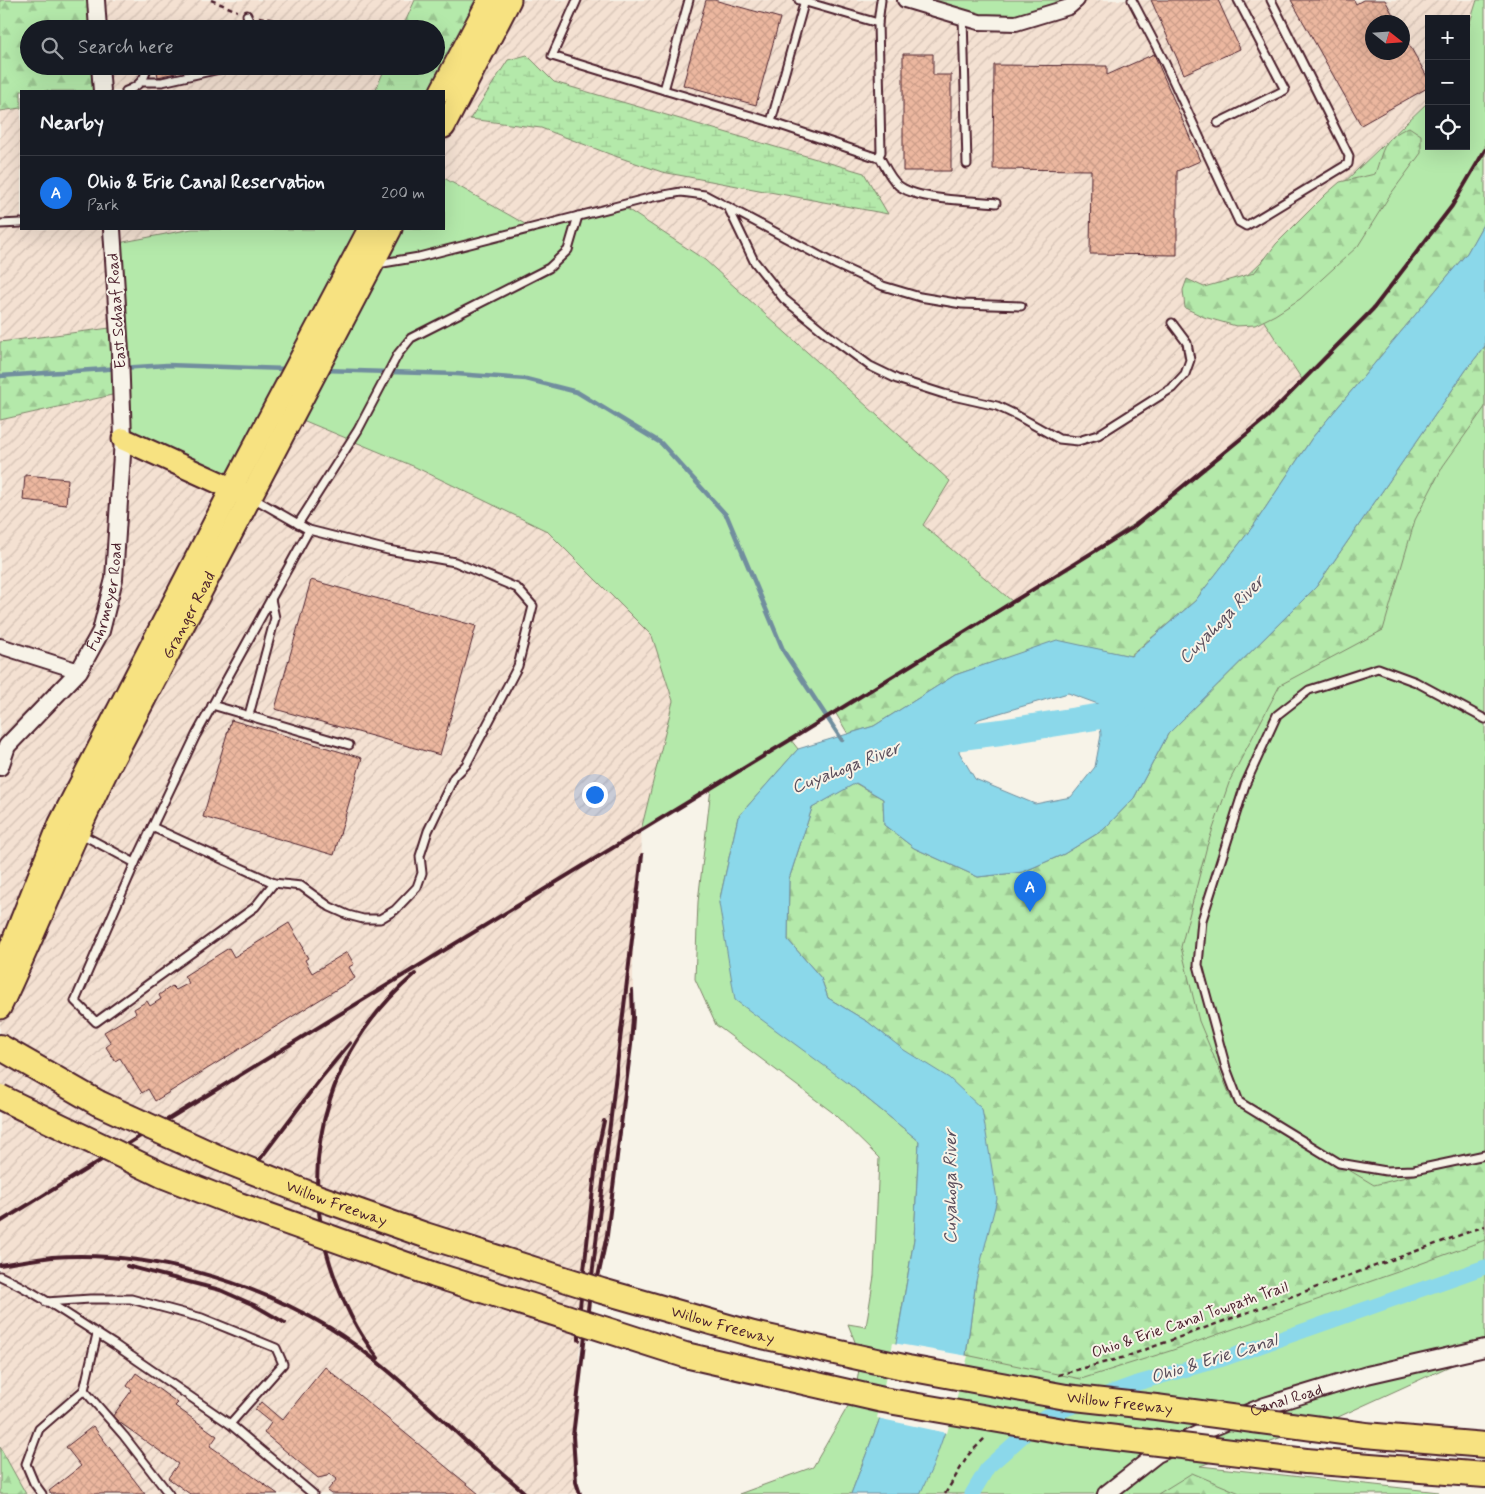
<!DOCTYPE html>
<meta charset="utf-8">
<style>
body{margin:0;font-family:Mynerve,sans-serif;background:#242831;color:#f1f3f6}
.controls{position:absolute;right:15px;top:15px;display:grid;overflow:hidden;border-radius:0px;box-shadow:0 5px 20px #0002}
.controls button{width:45px;height:45px;display:grid;place-items:center;padding:0;border:0;border-bottom:1px solid #363941;background:#171b24;color:#f1f3f6;font:25px sans-serif}
.compass{position:absolute;left:1365px;top:15px;width:45px;height:45px;border-radius:50%;background:#171b24;box-shadow:0 5px 20px #0002;rotate:107deg}
.you{position:absolute;left:594px;top:794px;width:18px;height:18px;margin:-12px;border:4px solid #fff;border-radius:50%;background:#1a73e8;box-shadow:0 0 0 8px #1a73e833}
.badge{display:grid;place-items:center;width:32px;height:32px;border-radius:50%;background:#1a73e8;color:#fff;font-size:16px;font-weight:700}
.pin{position:absolute;translate:-50% -41px;filter:drop-shadow(0 1px 2px #0008)}
.pin::after{content:'';position:absolute;top:26px;width:18px;height:15px;background:inherit;clip-path:polygon(0 0,100% 0,50% 100%)}
.list{margin:0;padding:0;list-style:none}
h2{display:flex;justify-content:space-between;align-items:center;height:65px;margin:0;padding:0 20px;font-size:21px}
h2 small{font-size:16px;font-weight:400;color:#9ea1a6}
.list li{display:grid;grid-template-columns:32px 1fr auto;gap:15px;align-items:center;box-sizing:border-box;height:75px;padding:0 20px;border-top:1px solid #363941}
.list b{display:block;font-size:19px;white-space:nowrap}
.list p{margin:0;font-size:16px;white-space:nowrap;color:#9ea1a6}
.list em{font-size:16px;font-style:normal;color:#9ea1a6}
.icon{flex:none;width:28px;height:28px;fill:none;stroke:currentColor;stroke-width:2;stroke-linecap:round;stroke-linejoin:round}
.map{position:relative;flex:none;width:1485px;height:1494px;overflow:hidden}
.search{position:absolute;background:#171b24;box-shadow:0 5px 20px #0002;left:20px;top:20px;width:425px;height:55px;display:flex;align-items:center;gap:12px;box-sizing:border-box;padding:0 18px;border-radius:28px;color:#9ea1a6;font-size:19px}
.panel{position:absolute;background:#171b24;box-shadow:0 5px 20px #0002;left:20px;top:90px;width:425px;height:140px;border-radius:0px}
.map>svg:first-child{display:block}
.industrial{fill:url(#industrial-furrows);fill-rule:evenodd}
.green{fill:#b4e9aa;stroke:#7f846a}
.forest{fill:url(#forest-firs);stroke:#7f846a}
.wetland{fill:url(#wetland-marsh);stroke:#7f846a}
.water{fill:#8bd8ea;stroke:#718e9e;fill-rule:evenodd}
.pier{fill:#f7f3e8}
.lines{fill:none;stroke-linecap:round;stroke-linejoin:round}
.stream{stroke:#718e9e;stroke-width:4.5}
.canal{stroke:#8bd8ea;stroke-width:15}
.river{stroke:#8bd8ea;stroke-width:26}
.building{fill:url(#building-cross-hatch);stroke:#4a1f2b}
.service-casing{stroke:#4a1f2b;stroke-width:11}
.minor-casing{stroke:#4a1f2b;stroke-width:18}
.tertiary-casing{stroke:#4a1f2b;stroke-width:20}
.primary-casing{stroke:#4a1f2b;stroke-width:25}
.motorway-casing{stroke:#4a1f2b;stroke-width:28}
.path{stroke:#4a1f2b;stroke-width:2.5;stroke-dasharray:5 4;stroke-linecap:butt}
.service{stroke:#f7f3e8;stroke-width:7}
.minor{stroke:#f7f3e8;stroke-width:14}
.tertiary{stroke:#f7f3e8;stroke-width:16}
.primary{stroke:#f7e281;stroke-width:21}
.motorway{stroke:#f7e281;stroke-width:24}
.rail{stroke:#4a1f2b;stroke-width:4}
.motorway-bridge-casing{stroke:#4a1f2b;stroke-width:28;stroke-linecap:butt}
.motorway-bridge{stroke:#f7e281;stroke-width:24}
.labels{text-anchor:middle;dominant-baseline:central;stroke-width:4;stroke-linejoin:round;paint-order:stroke}
.street-label{font-size:16px;fill:#4a1f2b;stroke:#f7f3e8}
.water-label{font-size:18px;font-style:italic;fill:#5a4d5b;stroke:#f7f3e8}
</style>
<div class="map">
<svg width="1485" height="1494" viewBox="0 0 1485 1494">
<defs>
<pattern id="industrial-furrows" width="10" height="10" patternUnits="userSpaceOnUse" patternTransform="scale(1.25)"><rect width="10" height="10" fill="#f4e1d2"/><path d="M-1 1l2-2M0 10L10 0M9 11l2-2" fill="none" stroke="#d3c1b4"/></pattern>
<pattern id="forest-firs" width="22" height="20" patternUnits="userSpaceOnUse" patternTransform="scale(1.25)"><rect width="22" height="20" fill="#b4e9aa"/><path d="M5 1l3.5 6h-7zM16 11l3.5 6h-7z" fill="#9cc792"/></pattern>
<pattern id="wetland-marsh" width="20" height="14" patternUnits="userSpaceOnUse" patternTransform="scale(1.25)"><rect width="20" height="14" fill="#b4e9aa"/><path d="M1 5h8M5 5V1M11 12h8M15 12V8" fill="none" stroke="#9cc792"/></pattern>
<pattern id="building-cross-hatch" width="8" height="8" patternUnits="userSpaceOnUse" patternTransform="scale(1.25)"><rect width="8" height="8" fill="#ecb79f"/><path d="M0 0l8 8M0 8l8-8" fill="none" stroke="#cc9d89"/></pattern>
</defs>
<rect width="100%" height="100%" fill="#f7f3e8"/>
<filter id="ink" filterUnits="userSpaceOnUse"><feTurbulence type="fractalNoise" baseFrequency=".02" numOctaves="2"/><feDisplacementMap in="SourceGraphic" scale="10" xChannelSelector="R" yChannelSelector="G"/><feConvolveMatrix kernelMatrix="1 2 1 2 8 2 1 2 1" color-interpolation-filters="sRGB"/></filter>
<g filter="url(#ink)">
<g class="industrial">
<polygon points="96,0 415,0 402,29 98,29"/>
<path d="M510 0H1477L1466 35V19H1429V101L1240 282 1303 381 1266 418 1145 516 1083 558 1013 602 923 525 949 481 532 228 444 178V127ZM1372 22H1402V52H1372Z"/>
<polygon points="100,66 386,66 375,91 102,91"/>
<polygon points="21,108 21,229 192,229 113,244 118,327 0,342 0,111"/>
<polygon points="121,393 293,416 413,466 548,531 652,636 673,701 641,830 642,857 633,935 633,1018 631,1045 607,1235 604,1255 588,1307 579,1353 579,1383 573,1436 576,1482 580,1494 26,1494 0,1447 0,420"/>
</g>
<g class="green">
<polygon points="906,0 1077,0 1016,23"/>
<polygon points="1477,0 1485,0 1485,150 1452,206 1373,309 1303,381 1239,283 1429,101 1429,146 1466,146 1466,35"/>
<polygon points="444,178 532,228 621,205 705,260 950,481 923,525 1013,602 791,740 798,749 738,817 719,903 849,1084 919,1141 914,1239 898,1332 982,1109 880,828 1134,798 1168,734 1316,587 1485,346 1485,1350 1336,1418 1200,1466 1439,1492 1437,1494 913,1494 880,1418 851,1494 739,1494 813,1467 855,1394 861,1357 848,1324 866,1327 874,1276 879,1158 832,1112 716,1025 695,979 698,902 711,788 641,830 673,701 652,636 547,531 413,466 293,416 232,488 123,439 113,244 192,229 444,229"/>
</g>
<g class="forest">
<polygon points="0,0 96,0 98,29 29,29 29,66 100,66 102,91 21,91 21,108 0,111"/>
<polygon points="415,0 489,0 441,91 375,91 386,66 436,66 436,29 402,29"/>
<path d="M1409 127 1421 135V153L1390 195 1358 246 1300 299 1275 315 1255 325 1236 326 1204 317 1185 308 1183 290 1187 279 1204 287 1254 273 1276 244 1326 194 1340 182 1375 174C1384 148 1382 139 1409 127Z"/>
<polygon points="1485,150 1485,221 1467,253 1312,438 1254,525 1195,601 1130,656 1057,641 955,675 874,726 848,734 835,712 1083,558 1145,516 1266,418 1373,309 1452,206"/>
<polygon points="118,327 121,393 0,420 0,342"/>
<polygon points="1485,346 1485,407 1443,466 1415,520 1383,630 1280,685 1230,780 1207,846 1181,947 1199,1021 1232,1100 1374,1185 1485,1157 1485,1240 1409,1268 1170,1351 1081,1379 966,1355 976,1281 903,1050 868,1022 828,998 821,978 788,940 789,879 812,808 855,783 883,799 884,825 914,848 978,877 1023,872 1064,854 1103,830 1134,798 1168,734 1316,587 1466,370"/>
<polygon points="0,1447 26,1494 0,1494"/>
<polygon points="1192,1473 1242,1494 1158,1494"/>
</g>
<polygon class="wetland" points="527,55 554,82 864,173 888,214 662,172 612,155 541,128 470,119 508,60"/>
<path class="water" d="M1485 221V346L1466 370 1316 587 1168 734 1134 798 1103 830 1064 854 1023 872 978 877 914 848 884 825 883 799 856 783 812 808 789 879 788 940 821 978 828 998 868 1022 904 1050 949 1078 982 1109 997 1199 976 1281 966 1355 947 1426 933 1466 920 1494H851L880 1418 898 1333 914 1239 919 1141 849 1084 735 1000 719 903 738 817 798 749 874 726 955 675 1057 640 1131 656 1195 601 1254 525 1312 438 1467 253ZM1068 693 1098 704 1101 735 1095 767 1071 797 1035 804 975 779 959 752 964 732 979 719Z"/>
<polygon class="pier" points="893,1343 968,1356 947,1433 877,1418"/>
<g class="lines">
<g class="stream">
<polyline points="323,370 456,374 526,379 577,392 661,443 727,516 784,652 842,740"/>
<polyline points="0,376 167,365 288,369"/>
</g>
<polyline class="canal" points="972,1494 988,1467 1044,1417 1134,1384 1223,1359 1485,1267"/>
<polyline class="river" points="929,741 1001,732 1127,712 1133,706"/>
</g>
<g class="building">
<polygon points="706,0 714,0 780,18 756,105 683,85"/>
<polygon points="1151,0 1218,0 1240,49 1184,74"/>
<polygon points="1291,0 1354,0 1356,4 1363,0 1385,0 1397,22 1372,22 1372,52 1402,52 1402,32 1429,80 1429,87 1361,125"/>
<polygon points="903,54 933,54 933,75 951,75 951,171 903,171"/>
<polygon points="1154,54 1200,161 1177,171 1177,255 1090,254 1091,170 993,169 994,65 1107,66 1107,75"/>
<polygon points="156,66 183,66 174,68 175,73 158,77"/>
<polygon points="25,475 68,479 66,505 23,500"/>
<polygon points="311,580 476,626 440,755 275,709"/>
<polygon points="231,720 362,758 334,855 203,817"/>
<polygon points="289,923 303,947 302,948 308,958 305,960 312,973 347,952 354,964 349,967 355,978 155,1101 148,1089 142,1093 120,1058 115,1061 106,1047 111,1043 104,1032 136,1013 134,1009 147,1001 150,1006 161,999 159,995 172,986 176,990 189,983 184,976 229,948 234,957"/>
<polygon points="325,1367 479,1494 331,1494 327,1491 337,1479 329,1473 327,1476 318,1478 264,1433 271,1423 255,1410 261,1402 282,1420"/>
<polygon points="136,1373 178,1403 175,1406 217,1436 210,1446 278,1494 190,1494 168,1478 178,1464 112,1417 132,1390 127,1386"/>
<polygon points="93,1426 145,1494 51,1494 49,1491 81,1466 66,1447"/>
</g>
<g class="lines">
<g class="service-casing">
<g id="service">
<polyline points="577,0 552,56 664,90 689,0"/>
<polyline points="1132,0 1164,61 1239,222 1246,226 1348,164 1349,156 1271,0"/>
<polyline points="247,15 251,29"/>
<polyline points="963,17 967,164"/>
<polyline points="878,23 881,0"/>
<polyline points="138,28 138,29"/>
<polyline points="141,82 162,82 233,66"/>
<polyline points="664,90 771,122 875,157 879,156 881,152 878,23 799,0"/>
<path d="M126 91C136 88 148 78 146 66"/>
<polyline points="771,122 805,0"/>
<polyline points="1218,123 1285,90 1238,0"/>
<path d="M879 156C885 166 889 177 898 185 917 201 971 200 996 203"/>
<polyline points="728,207 754,261 784,299 828,335 870,366 897,379 944,394 997,406 1016,415 1059,439 1078,441 1098,435 1172,388 1185,374 1190,360 1187,343 1172,323"/>
<polyline points="0,224 21,223"/>
<polyline points="377,264 419,257 653,197 681,192 705,195 835,264 883,286 920,297 962,304 1021,306"/>
<polyline points="298,524 358,430 398,354 411,338 549,268 568,250 578,216"/>
<polyline points="212,705 349,745"/>
<polyline points="249,715 275,618 271,599"/>
<polyline points="1485,719 1416,682 1378,668 1309,690 1277,715 1245,785 1202,920 1198,965 1226,1068 1239,1102 1339,1163 1386,1171 1414,1170 1485,1155"/>
<polyline points="81,834 135,863 196,735 309,530 253,498"/>
<polyline points="135,863 75,1001 96,1022 255,907 274,883 152,827"/>
<polyline points="274,883 301,886 330,907 348,915 363,919 380,919 395,910 417,887 422,873 420,856 428,831 454,777 466,765 518,666 533,606 517,588 455,562 388,550 309,530"/>
<path d="M0 1276C40 1294 77 1321 115 1345L230 1424 283 1364 276 1348 202 1318 131 1299H90L46 1302"/>
<polyline points="97,1334 84,1390 124,1436 169,1494"/>
<polyline points="230,1424 313,1494"/>
<polyline points="42,1494 34,1483 26,1464 39,1429 84,1390"/>
</g>
</g>
<g class="minor-casing">
<g id="minor">
<polyline points="905,0 979,22 1016,23 1069,7 1077,0"/>
<polyline points="0,646 79,671"/>
</g>
</g>
<g class="tertiary-casing">
<g id="tertiary">
<polyline points="96,0 98,29"/>
<polyline points="100,66 102,91"/>
<path id="s1" d="M0 767 7 746 79 671 101 631 114 579 123 439 120 352 112 229"/>
<path id="s2" d="M1106 1494 1157 1454 1211 1428 1265 1406 1367 1375 1485 1348"/>
</g>
</g>
<g class="primary-casing">
<g id="primary">
<polyline points="441,91 489,0"/>
<polyline points="444,127 510,0"/>
<polyline points="123,439 244,494"/>
<polyline points="1,985 9,951 60,823 232,488 369,229"/>
<path id="s3" d="M0 1008C37 930 68 850 106 773L391 229"/>
</g>
</g>
<g class="motorway-casing">
<g id="motorway">
<polyline points="0,1047 98,1103"/>
<polyline points="1365,1435 1485,1445"/>
<polyline points="1306,1461 1485,1475"/>
</g>
</g>
<g class="path">
<polyline points="211,0 237,11"/>
<polyline points="259,17 293,24 332,29"/>
<polyline points="354,29 407,27"/>
<polyline points="1058,1375 1125,1357 1485,1226"/>
<polyline points="945,1494 969,1454 986,1437"/>
</g>
<use href="#service" class="service"/>
<use href="#minor" class="minor"/>
<use href="#tertiary" class="tertiary"/>
<use href="#primary" class="primary"/>
<use href="#motorway" class="motorway"/>
<g class="rail">
<polyline points="248,1175 321,1078 350,1043"/>
<polyline points="0,1222 461,940 790,740 1132,528 1266,418 1373,309 1452,206 1485,150"/>
<path d="M0 1265C17 1262 35 1259 52 1257 146 1250 250 1280 330 1328 377 1357 418 1397 458 1434 480 1455 504 1474 526 1494"/>
<polyline points="127,1266 220,1290 254,1305 285,1323"/>
<polyline points="598,1277 607,1235 631,1045 633,1018 632,990"/>
<polyline points="579,1340 579,1316 597,1153 604,1121"/>
<path d="M378 1358C352 1326 337 1290 326 1250 300 1146 333 1044 415 974"/>
<polyline points="580,1494 576,1482 573,1436 642,855"/>
</g>
<g class="motorway-bridge-casing">
<g id="motorway-bridge">
<polyline points="0,1097 162,1175 239,1205 435,1275 685,1355 883,1400 1075,1433 1306,1461"/>
<path id="s4" d="M98 1103 219 1158 317 1197 425 1235 602 1291 753 1334 908 1368 1066 1397 1156 1407 1365 1435"/>
</g>
</g>
<use href="#motorway-bridge" class="motorway-bridge"/>
</g>
</g>
<g class="labels">
<g class="street-label">
<text transform="translate(117 311) rotate(-94)">East Schaaf Road</text>
<text stroke="none"><textPath href="#s1" startOffset="206">Fuhrmeyer Road</textPath></text>
<text stroke="none"><textPath href="#s3" startOffset="436">Granger Road</textPath></text>
<text stroke="none"><textPath href="#s4" startOffset="259">Willow Freeway</textPath></text>
<text transform="translate(1190 1320) rotate(-19)">Ohio &amp; Erie Canal Towpath Trail</text>
<text stroke="none"><textPath href="#s4" startOffset="664">Willow Freeway</textPath></text>
<text stroke="none"><textPath href="#s2" startOffset="205">Canal Road</textPath></text>
<text stroke="none"><textPath href="#s4" startOffset="1069">Willow Freeway</textPath></text>
</g>
<g class="water-label">
<text transform="translate(1222 620) rotate(-46)">Cuyahoga River</text>
<text transform="translate(846 768) rotate(-21)">Cuyahoga River</text>
<text transform="translate(951 1187) rotate(-90)">Cuyahoga River</text>
<text transform="translate(1214 1359) rotate(-17)">Ohio &amp; Erie Canal</text>
</g>
</g>
</svg>
<div class="controls">
<button>+</button>
<button>−</button>
<button><svg class="icon" aria-label="locate" viewBox="0 0 24 24"><circle cx="12" cy="12" r="6"/><path d="M12 2v4M12 18v4M2 12h4M18 12h4"/></svg></button>
</div>
<svg class="compass" viewBox="-18 -18 36 36"><path d="M0-13l5 13h-10z" fill="#e53935"/><path d="M0 13l5-13h-10z" fill="#9ea1a6"/></svg>
<div class="you"></div>
<div class="pin badge" style="left:1030px;top:912px">A</div>
<div class="search"><svg class="icon" aria-label="search" viewBox="0 0 24 24"><circle cx="10" cy="10" r="6"/><path d="M15 15l6 6"/></svg>Search here</div>
<section class="panel">
<h2>Nearby<small></small></h2>
<ul class="list">
<li><span class="badge">A</span><div><b>Ohio &amp; Erie Canal Reservation</b><p>Park</p></div><em>200 m</em></li>
</ul>
</section>
</div>
